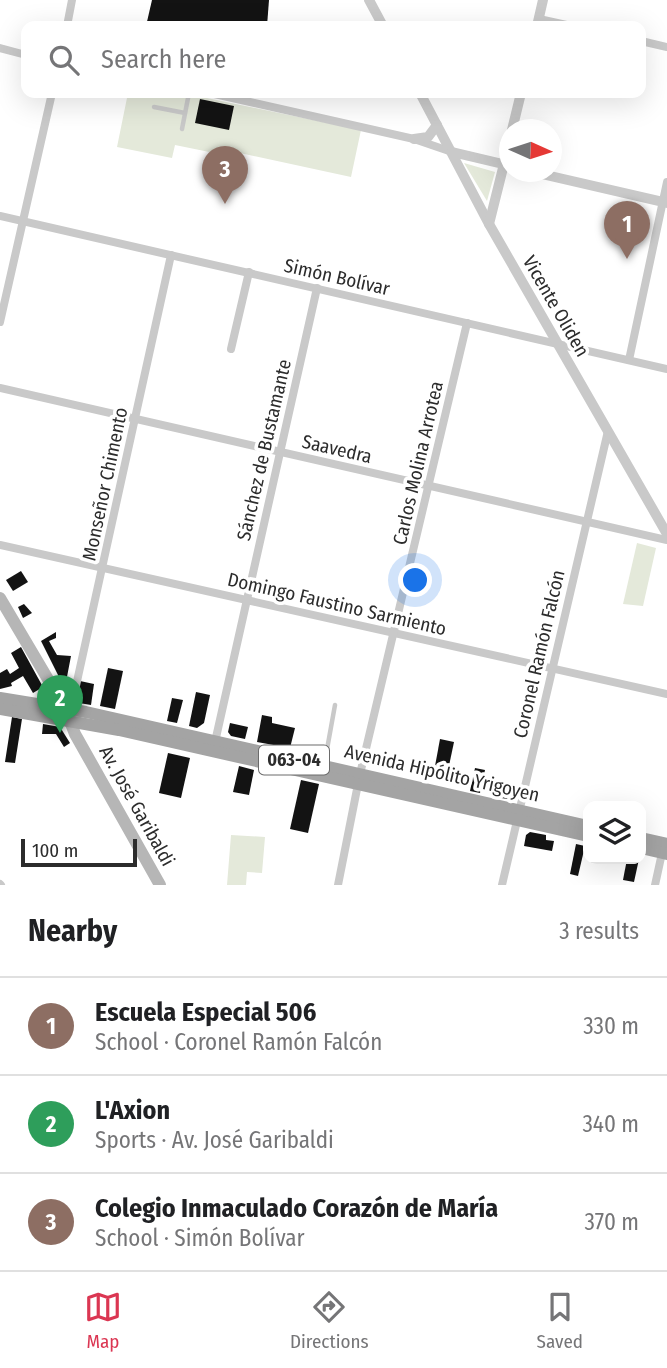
<!DOCTYPE html>
<meta charset="utf-8">
<style>
body{margin:0;font-family:"Fira Sans Condensed",sans-serif;background:#f6f6f6;color:#202124}
.controls{position:absolute;right:21px;bottom:21px;display:grid;overflow:hidden;border-radius:14px;box-shadow:0 7px 28px #0002}
.controls button{width:63px;height:63px;display:grid;place-items:center;padding:0;border:0;border-bottom:2px solid #e0e0e0;background:#fff;color:#202124;font:35px sans-serif}
.compass{position:absolute;left:499px;top:119px;width:63px;height:63px;border-radius:50%;background:#fff;box-shadow:0 7px 28px #0002;rotate:93deg}
.scale{position:absolute;left:21px;bottom:18px;width:116px;box-sizing:border-box;padding-left:7px;border:4px solid #2c2c2c;border-top:0;font-size:19px;line-height:24px;white-space:nowrap;color:#2c2c2c;-webkit-text-stroke:5px #fff;paint-order:stroke}
.you{position:absolute;left:416px;top:581px;width:24px;height:24px;margin:-18px;border:5px solid #fff;border-radius:50%;background:#1a73e8;box-shadow:0 0 0 10px #1a73e833}
.badge{display:grid;place-items:center;width:46px;height:46px;border-radius:50%;background:#db3652;color:#fff;font-size:23px;font-weight:700}
.pin{position:absolute;translate:-50% -58px;filter:drop-shadow(0 2px 4px #0008)}
.pin::after{content:'';position:absolute;top:37px;width:24px;height:21px;background:inherit;clip-path:polygon(0 0,100% 0,50% 100%)}
.list{margin:0;padding:0;list-style:none}
h2{display:flex;justify-content:space-between;align-items:center;height:91px;margin:0;padding:0 28px;font-size:30px}
h2 small{font-size:23px;font-weight:400;color:#757577}
.list li{display:grid;grid-template-columns:46px 1fr auto;gap:21px;align-items:center;box-sizing:border-box;height:98px;padding:0 28px;border-top:2px solid #e0e0e0}
.list b{display:block;font-size:26px;white-space:nowrap}
.list p{margin:0;font-size:23px;white-space:nowrap;color:#757577}
.list em{font-size:23px;font-style:normal;color:#757577}
.icon{flex:none;width:38px;height:38px;fill:none;stroke:currentColor;stroke-width:2;stroke-linecap:round;stroke-linejoin:round}
.map{position:relative;flex:none;width:667px;height:885px;overflow:hidden}
.search{position:absolute;background:#fff;box-shadow:0 7px 28px #0002;left:21px;right:21px;top:21px;height:77px;display:flex;align-items:center;gap:18px;box-sizing:border-box;padding:0 24px;border-radius:14px;color:#757577;font-size:26px}
.sheet{height:385px;background:#fff}
nav{display:flex;justify-content:space-around;align-items:center;box-sizing:border-box;height:98px;border-top:2px solid #e0e0e0;background:#fff;font-size:19px;color:#757577}
nav a{display:grid;justify-items:center;gap:4px}
nav .on{color:#db3652}
.map>svg:first-child{display:block}
.green{fill:#e4e9da}
.building{fill:#131313}
.lines{fill:none;stroke-linecap:round;stroke-linejoin:round}
.service{stroke:#c9c9c9;stroke-width:4.5}
.minor{stroke:#c9c9c9;stroke-width:8}
.tertiary{stroke:#c9c9c9;stroke-width:10}
.secondary{stroke:#b6b6b6;stroke-width:12}
.primary{stroke:#a4a4a4;stroke-width:12}
.labels{text-anchor:middle;dominant-baseline:central;stroke-width:7;stroke-linejoin:round;paint-order:stroke}
.shield{fill:#fff;stroke:#6b6b6b;stroke-width:2}
.shield-label{font-size:18px;font-weight:bold;fill:#2c2c2c}
.street-label{font-size:19px;fill:#2c2c2c;stroke:#fff}
</style>
<div class="map">
<svg width="667" height="885" viewBox="0 0 667 885">
<rect width="100%" height="100%" fill="#fff"/>
<g class="green">
<polygon points="128,93 183,93 361,130 351,177 226,150 224,155 175,145 172,158 117,147"/>
<polygon points="464,163 495,172 487,201"/>
<polygon points="637,543 656,548 643,606 623,604"/>
<polygon points="231,835 265,837 262,873 247,872 246,885 227,885"/>
</g>
<g class="building">
<polygon points="152,0 269,0 267,26 146,26"/>
<polygon points="200,99 234,106 229,130 195,123"/>
<polygon points="21,571 28,582 13,591 6,580"/>
<polygon points="24,604 32,613 23,618 18,607"/>
<polygon points="56,632 56,638 49,641 57,655 71,656 66,682 61,681 41,641"/>
<polygon points="21,647 43,687 33,693 23,676 11,683 12,686 0,689 0,673 7,669 10,674 19,668 11,653"/>
<polygon points="108,668 123,671 115,709 100,706"/>
<polygon points="80,681 94,684 91,705 79,703 77,700"/>
<polygon points="196,692 210,695 204,723 197,728 189,726"/>
<polygon points="172,698 183,700 177,723 167,721"/>
<polygon points="262,715 272,717 272,723 295,728 290,748 257,742"/>
<polygon points="12,717 22,719 15,763 5,762"/>
<polygon points="230,723 248,727 245,739 231,736 228,732"/>
<polygon points="43,724 60,727 70,743 64,747 56,734 42,734"/>
<polygon points="440,739 454,742 446,780 433,777"/>
<polygon points="168,753 190,758 181,798 159,793"/>
<polygon points="239,766 254,770 249,795 233,792"/>
<polygon points="475,768 485,770 480,793 470,791"/>
<polygon points="301,780 319,784 308,833 290,829"/>
<polygon points="503,783 517,786 515,800 501,798"/>
<polygon points="530,832 546,835 546,840 554,841 552,851 524,846 526,835"/>
<polygon points="576,844 585,846 578,876 570,874"/>
<polygon points="627,859 639,859 634,882 623,880"/>
</g>
<g class="lines">
<g class="service">
<polyline points="154,107 185,113"/>
<polyline points="182,129 189,93"/>
<polyline points="324,766 335,705"/>
</g>
<g class="minor">
<polyline points="539,19 571,26"/>
<polyline points="67,26 72,0"/>
<polyline points="641,41 667,47"/>
<polyline points="0,48 26,55"/>
<polyline points="210,93 414,139 452,152"/>
<polyline points="0,216 667,369"/>
<polyline points="0,322 52,93"/>
<polyline points="231,349 249,272"/>
<polyline points="629,360 667,182"/>
<polyline points="0,388 667,540"/>
<polyline points="0,545 667,694"/>
<polyline points="70,713 171,255"/>
<polyline points="215,742 317,288"/>
<polyline points="360,774 467,323"/>
<polyline points="0,884 1,885"/>
<polyline points="338,885 358,784"/>
<polyline points="502,885 608,431"/>
<polyline points="655,885 662,853"/>
</g>
<g class="tertiary">
<polyline points="369,0 383,26"/>
<polyline points="537,26 543,0"/>
<polyline points="420,93 489,224 667,534"/>
<polyline points="512,130 521,93"/>
<polyline points="414,139 428,137 437,125"/>
<polyline points="452,152 507,165"/>
<polyline points="533,172 667,203"/>
<polyline points="489,224 510,140"/>
</g>
<polyline class="secondary" points="0,598 65,708 75,734 160,885"/>
<g class="primary">
<polyline points="0,698 86,712 588,826"/>
<polyline points="0,709 119,730 588,836"/>
<polyline points="641,838 667,844"/>
<polyline points="641,848 667,854"/>
</g>
</g>
<g class="labels">
<rect class="shield" x="259" y="745.5" width="70" height="29" rx="5"/>
<g class="shield-label">
<text x="294" y="760">063-04</text>
</g>
<g class="street-label">
<text transform="translate(337 277) rotate(13)">Simón Bolívar</text>
<text transform="translate(556 306) rotate(60)">Vicente Oliden</text>
<text transform="translate(337 449) rotate(13)">Saavedra</text>
<text transform="translate(264 450) rotate(-77)">Sánchez de Bustamante</text>
<text transform="translate(418 463) rotate(-77)">Carlos Molina Arrotea</text>
<text transform="translate(105 484) rotate(-78)">Monseñor Chimento</text>
<text transform="translate(337 604) rotate(13)">Domingo Faustino Sarmiento</text>
<text transform="translate(539 654) rotate(-77)">Coronel Ramón Falcón</text>
<text transform="translate(442 773) rotate(13)">Avenida Hipólito Yrigoyen</text>
<text transform="translate(137 806) rotate(61)">Av. José Garibaldi</text>
</g>
</g>
</svg>
<div class="controls">
<button><svg class="icon" aria-label="layers" viewBox="0 0 24 24"><path d="M12 4l9 5-9 5-9-5zM3 14l9 5 9-5"/></svg></button>
</div>
<svg class="compass" viewBox="-18 -18 36 36"><path d="M0-13l5 13h-10z" fill="#e53935"/><path d="M0 13l5-13h-10z" fill="#757577"/></svg>
<div class="scale">100 m</div>
<div class="you"></div>
<div class="pin badge" style="left:627px;top:259px;background:#8d6e63">1</div>
<div class="pin badge" style="left:60px;top:733px;background:#2e9e5b">2</div>
<div class="pin badge" style="left:225px;top:204px;background:#8d6e63">3</div>
<div class="search"><svg class="icon" aria-label="search" viewBox="0 0 24 24"><circle cx="10" cy="10" r="6"/><path d="M15 15l6 6"/></svg>Search here</div>
</div>
<section class="sheet">
<h2>Nearby<small>3 results</small></h2>
<ul class="list">
<li><span class="badge" style="background:#8d6e63">1</span><div><b>Escuela Especial 506</b><p>School · Coronel Ramón Falcón</p></div><em>330 m</em></li>
<li><span class="badge" style="background:#2e9e5b">2</span><div><b>L'Axion</b><p>Sports · Av. José Garibaldi</p></div><em>340 m</em></li>
<li><span class="badge" style="background:#8d6e63">3</span><div><b>Colegio Inmaculado Corazón de María</b><p>School · Simón Bolívar</p></div><em>370 m</em></li>
</ul>
</section>
<nav>
<a class="on"><svg class="icon" aria-label="map" viewBox="0 0 24 24"><path d="M3 6l6-2 6 2 6-2v14l-6 2-6-2-6 2zM9 4v14M15 6v14"/></svg>Map</a>
<a><svg class="icon" aria-label="directions" viewBox="0 0 24 24"><path d="M12 3l9 9-9 9-9-9zM9 14v-3h6M13 9l2 2-2 2"/></svg>Directions</a>
<a><svg class="icon" aria-label="saved" viewBox="0 0 24 24"><path d="M7 4h10v16l-5-4-5 4z"/></svg>Saved</a>
</nav>
